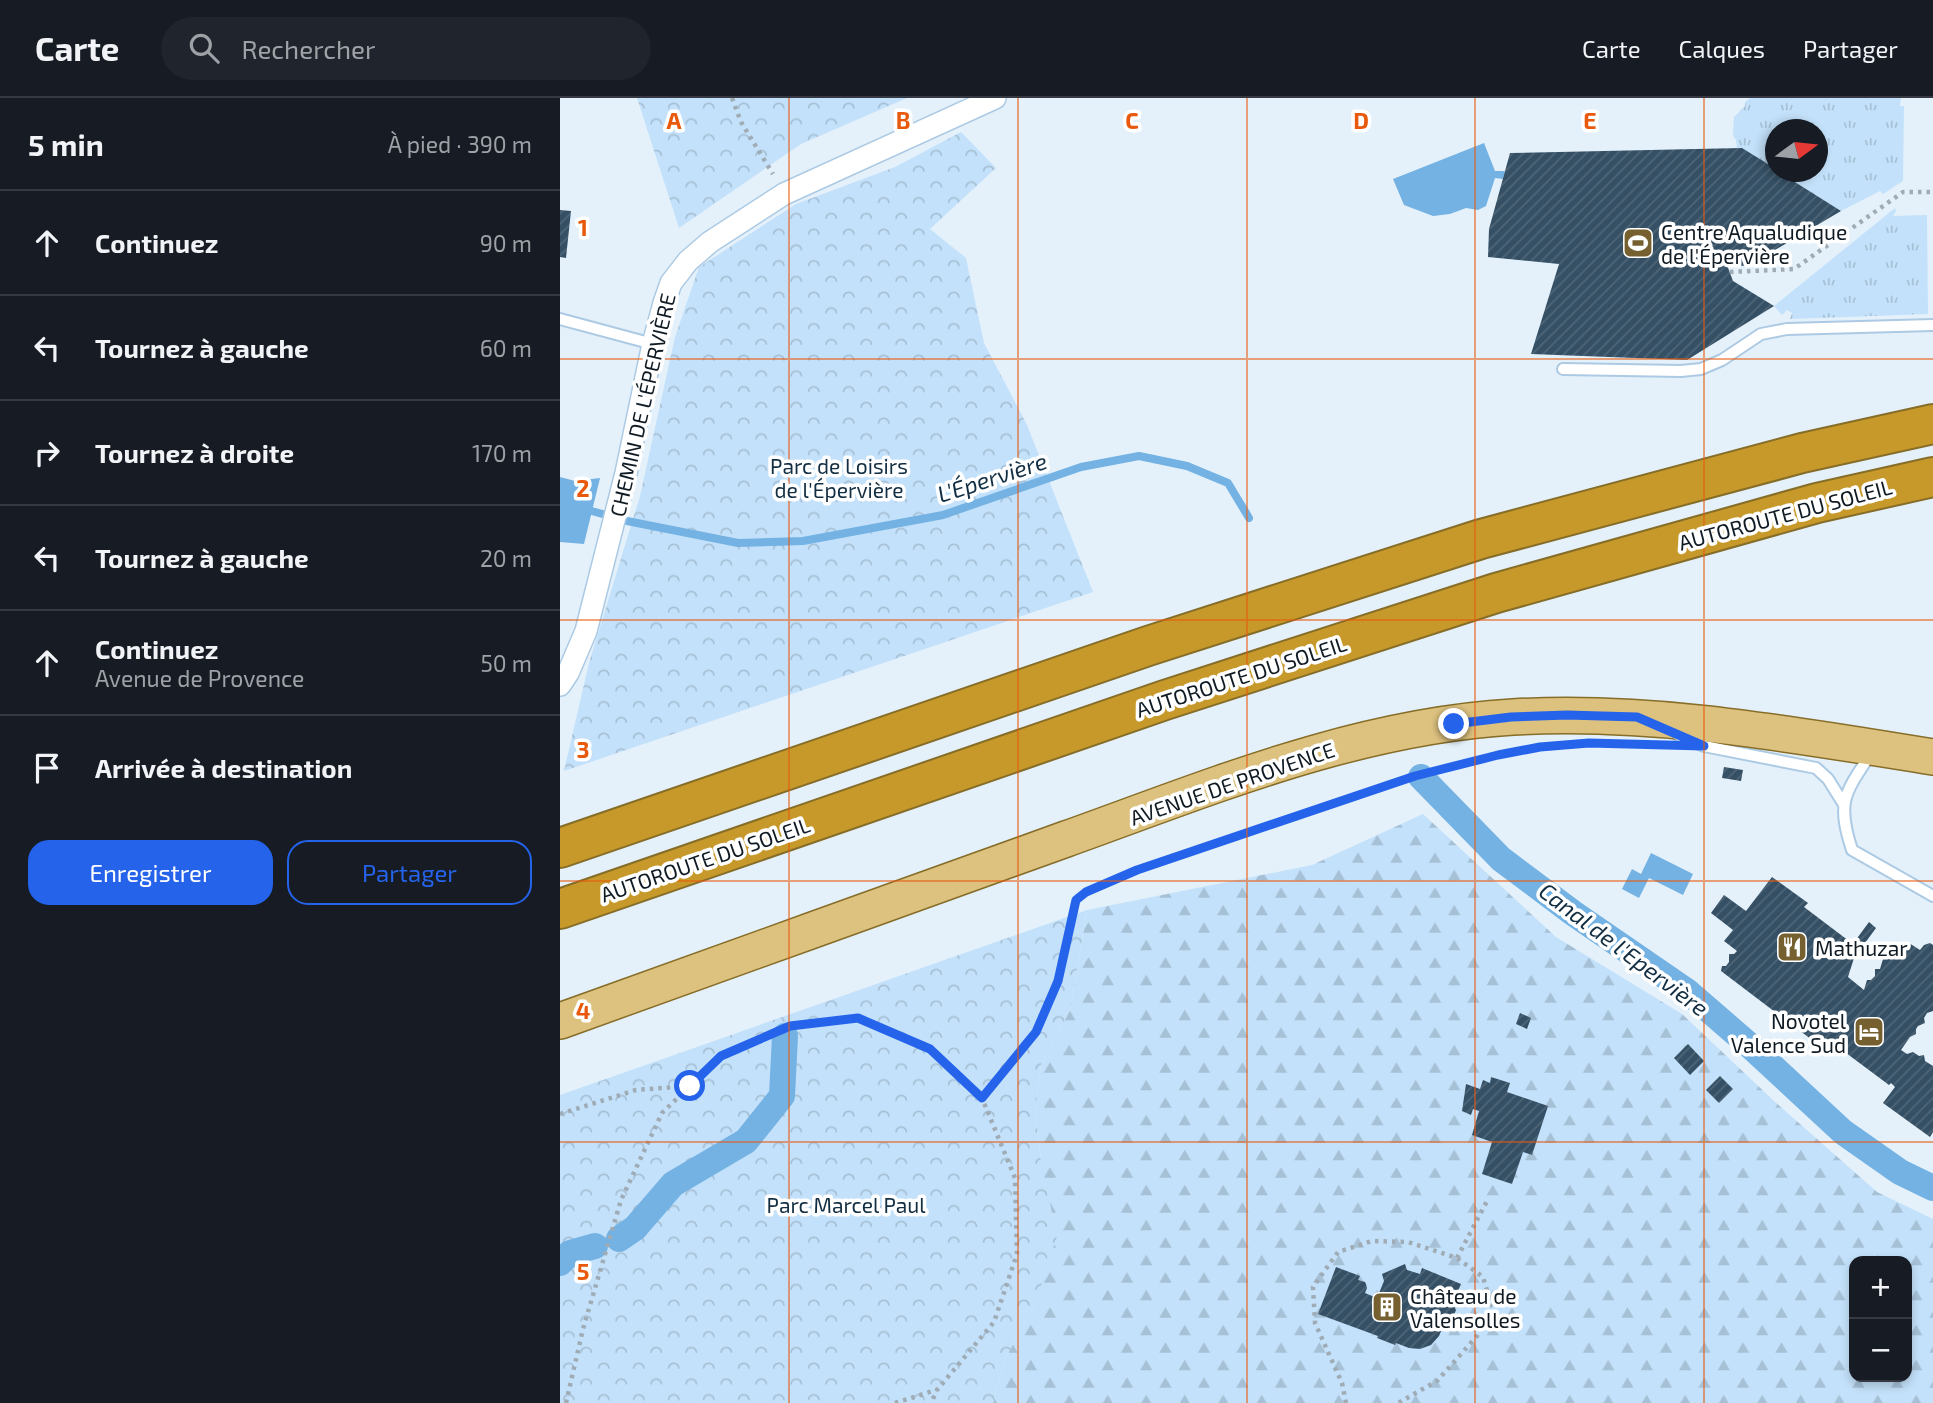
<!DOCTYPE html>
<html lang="fr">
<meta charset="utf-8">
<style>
body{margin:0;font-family:"Exo 2",sans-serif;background:#20242c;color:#f1f3f6}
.controls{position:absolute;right:21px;bottom:21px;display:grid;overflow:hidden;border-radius:14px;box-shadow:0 4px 10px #0003}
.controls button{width:63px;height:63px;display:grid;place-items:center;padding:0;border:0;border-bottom:2px solid #363941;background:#171b24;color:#f1f3f6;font:35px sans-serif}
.compass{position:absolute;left:1205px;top:21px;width:63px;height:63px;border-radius:50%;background:#171b24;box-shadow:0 4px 10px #0003;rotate:75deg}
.stop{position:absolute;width:21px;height:21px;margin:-16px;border:5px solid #2563eb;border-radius:50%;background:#fff}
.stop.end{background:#2563eb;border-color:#fff;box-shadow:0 2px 7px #0008}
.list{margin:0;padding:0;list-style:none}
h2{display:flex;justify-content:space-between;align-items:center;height:91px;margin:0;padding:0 28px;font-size:30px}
h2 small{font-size:23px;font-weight:400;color:#9ea1a6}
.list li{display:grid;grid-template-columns:46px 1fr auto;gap:21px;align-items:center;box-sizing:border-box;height:105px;padding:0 28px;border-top:2px solid #363941}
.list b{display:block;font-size:26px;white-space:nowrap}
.list p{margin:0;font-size:23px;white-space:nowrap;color:#9ea1a6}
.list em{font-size:23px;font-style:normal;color:#9ea1a6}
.actions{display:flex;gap:14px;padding:21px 28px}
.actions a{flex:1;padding:16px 0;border:2px solid #2563eb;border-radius:21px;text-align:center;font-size:24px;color:#2563eb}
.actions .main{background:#2563eb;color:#fff}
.icon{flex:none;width:38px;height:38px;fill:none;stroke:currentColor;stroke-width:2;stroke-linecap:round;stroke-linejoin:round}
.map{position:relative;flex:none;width:1373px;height:1305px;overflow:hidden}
header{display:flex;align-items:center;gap:42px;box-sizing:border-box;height:98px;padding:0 35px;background:#171b24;border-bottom:2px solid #363941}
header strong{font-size:33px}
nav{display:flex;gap:38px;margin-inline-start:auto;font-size:24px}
.search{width:490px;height:63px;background:#20242c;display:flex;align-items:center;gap:18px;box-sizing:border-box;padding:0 24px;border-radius:38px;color:#9ea1a6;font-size:26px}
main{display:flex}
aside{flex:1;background:#171b24}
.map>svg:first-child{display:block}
.grass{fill:url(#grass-tufts)}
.forest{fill:url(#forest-firs);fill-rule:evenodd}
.park{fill:url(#park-crowns)}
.water{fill:#73b2e3}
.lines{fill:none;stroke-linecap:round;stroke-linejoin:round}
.stream{stroke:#73b2e3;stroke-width:8}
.canal{stroke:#73b2e3;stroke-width:26}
.building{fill:url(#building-hatch)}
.service-casing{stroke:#accae3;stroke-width:14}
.minor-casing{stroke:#accae3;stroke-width:24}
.primary-casing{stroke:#866d28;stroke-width:38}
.motorway-casing{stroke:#866d28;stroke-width:42}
.path{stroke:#9fabb5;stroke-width:4.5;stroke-dasharray:3.5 5;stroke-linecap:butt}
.service{stroke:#fff;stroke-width:10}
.minor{stroke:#fff;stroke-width:21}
.primary{stroke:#ddc27f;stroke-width:35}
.motorway{stroke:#c6992a;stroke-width:38}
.route{stroke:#2563eb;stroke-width:9}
.grid{fill:none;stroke:#e8590c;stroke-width:2;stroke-opacity:0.55}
.labels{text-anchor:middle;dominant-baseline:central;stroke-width:7;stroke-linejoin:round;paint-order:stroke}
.poi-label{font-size:21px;fill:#0f1a23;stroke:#fff;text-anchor:start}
.street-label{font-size:21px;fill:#0f1a23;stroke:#fff}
.park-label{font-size:21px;fill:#122e42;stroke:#fff}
.water-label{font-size:23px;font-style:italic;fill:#122e43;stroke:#fff}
.grid-label{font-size:23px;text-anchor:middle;font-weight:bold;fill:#e8590c;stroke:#fff;stroke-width:7;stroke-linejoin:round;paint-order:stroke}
</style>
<header>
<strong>Carte</strong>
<div class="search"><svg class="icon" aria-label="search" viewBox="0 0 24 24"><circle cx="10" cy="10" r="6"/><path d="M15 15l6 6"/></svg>Rechercher</div>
<nav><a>Carte</a><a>Calques</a><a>Partager</a></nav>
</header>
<main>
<aside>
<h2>5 min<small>À pied · 390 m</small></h2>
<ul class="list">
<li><svg class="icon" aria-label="ahead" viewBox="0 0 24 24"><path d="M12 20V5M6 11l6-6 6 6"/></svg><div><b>Continuez</b></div><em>90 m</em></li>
<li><svg class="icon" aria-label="left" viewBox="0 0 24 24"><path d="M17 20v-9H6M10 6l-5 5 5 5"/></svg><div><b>Tournez à gauche</b></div><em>60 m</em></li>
<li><svg class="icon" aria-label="right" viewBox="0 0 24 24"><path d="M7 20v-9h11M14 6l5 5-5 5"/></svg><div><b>Tournez à droite</b></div><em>170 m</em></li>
<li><svg class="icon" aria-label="left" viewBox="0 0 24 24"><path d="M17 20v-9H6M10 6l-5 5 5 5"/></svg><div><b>Tournez à gauche</b></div><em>20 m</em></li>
<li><svg class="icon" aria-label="ahead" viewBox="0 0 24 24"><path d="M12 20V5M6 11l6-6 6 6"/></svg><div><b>Continuez</b><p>Avenue de Provence</p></div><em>50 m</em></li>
<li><svg class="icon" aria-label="arrive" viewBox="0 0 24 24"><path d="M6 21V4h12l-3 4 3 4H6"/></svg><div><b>Arrivée à destination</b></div></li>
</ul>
<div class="actions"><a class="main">Enregistrer</a><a>Partager</a></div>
</aside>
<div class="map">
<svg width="1373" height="1305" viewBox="0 0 1373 1305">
<defs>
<pattern id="grass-tufts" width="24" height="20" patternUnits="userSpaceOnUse" patternTransform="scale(1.75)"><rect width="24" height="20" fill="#c3e1fa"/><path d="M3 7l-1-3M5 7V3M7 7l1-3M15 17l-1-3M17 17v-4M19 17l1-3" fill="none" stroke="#a6c0d6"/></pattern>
<pattern id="forest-firs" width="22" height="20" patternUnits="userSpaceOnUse" patternTransform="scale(1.75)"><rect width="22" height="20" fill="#c3e1fa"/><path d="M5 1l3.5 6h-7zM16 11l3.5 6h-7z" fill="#a6c0d6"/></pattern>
<pattern id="park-crowns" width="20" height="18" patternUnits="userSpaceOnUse" patternTransform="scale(1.75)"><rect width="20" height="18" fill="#c3e1fa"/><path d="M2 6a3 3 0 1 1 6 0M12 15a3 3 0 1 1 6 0" fill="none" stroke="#a6c0d6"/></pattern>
<pattern id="building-hatch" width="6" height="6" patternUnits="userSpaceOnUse" patternTransform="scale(1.75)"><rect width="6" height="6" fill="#355065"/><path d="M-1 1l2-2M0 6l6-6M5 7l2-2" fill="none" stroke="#4f6577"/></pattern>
</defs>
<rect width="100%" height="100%" fill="#e4f1fb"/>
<g class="grass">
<polygon points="1190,0 1341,0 1340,8 1344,8 1343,83 1323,96 1320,93 1281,113 1219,74 1258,74 1258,32 1216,32 1215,71 1177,50 1176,42 1173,38 1174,19 1185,8 1185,4"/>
<polygon points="1335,110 1336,113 1333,118 1367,117 1368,216 1230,221 1232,215 1227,212 1222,217 1214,208"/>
</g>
<path class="forest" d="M863 716 996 839 1122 916 1213 1002 1317 1094 1373 1121V1305H433L445 1261 476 1204 481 1063 475 1012 481 967 510 912 527 812 752 767ZM1294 1163H1347V1279H1294Z"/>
<g class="park">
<polygon points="77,0 347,0 241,46 119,130"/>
<polygon points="401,34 436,70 370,131 406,160 424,245 467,327 533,494 4,673 29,565 80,398 115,239 139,169 236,106 335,69"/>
<polygon points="527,812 510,912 481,967 475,1012 481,1063 497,1138 476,1204 445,1261 433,1305 0,1305 0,997"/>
</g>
<g class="water">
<polygon points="924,45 935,73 945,73 943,81 935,80 926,108 918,112 906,110 890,116 873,118 844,107 833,81"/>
<polygon points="0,379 15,383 40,380 24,446 0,444"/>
<polygon points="1091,755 1133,776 1123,797 1089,780 1079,800 1062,791 1072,771 1081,776"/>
</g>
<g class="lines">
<polyline class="stream" points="21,410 67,423 178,445 243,443 383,417 521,369 579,358 627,368 668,385 689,420"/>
<g class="canal">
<polyline points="861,679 941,761 1013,815 1128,894 1188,946 1283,1034 1340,1074 1373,1090"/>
<polyline points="59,1141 75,1130 113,1086 186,1043 222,998 225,938"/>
<polyline points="0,1165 10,1155 35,1148"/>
</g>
</g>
<g class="building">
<polygon points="1182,50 1216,71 1216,74 1219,74 1281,113 1188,168 1167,167 1173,183 1214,208 1127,262 971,256 999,166 928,159 929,131 950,55"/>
<polygon points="0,112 11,113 6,160 0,159"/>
<polygon points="1164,669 1183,672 1181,683 1162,680"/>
<polygon points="1212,779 1248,805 1244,809 1289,843 1283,851 1287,854 1309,824 1316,830 1294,860 1288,879 1304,892 1307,882 1311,882 1315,878 1315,871 1320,871 1323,861 1327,860 1331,854 1333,847 1337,848 1339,846 1345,850 1349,845 1360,852 1364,847 1370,845 1373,847 1373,913 1367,915 1364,920 1365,925 1358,928 1356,931 1356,936 1350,939 1341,952 1347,956 1353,954 1359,958 1364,957 1365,963 1373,968 1373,1034 1370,1039 1323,1005 1335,989 1331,985 1329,987 1270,943 1264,951 1161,873 1162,868 1166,868 1169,864 1169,856 1174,856 1177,853 1164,843 1173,832 1151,815 1164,797 1186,813"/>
<polygon points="960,915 971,920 967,931 956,926"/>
<polygon points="1128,946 1144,963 1130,977 1114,960"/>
<polygon points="1160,978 1173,991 1159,1005 1146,992"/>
<polygon points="931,979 950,985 947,994 988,1008 972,1057 963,1054 952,1086 922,1076 932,1044 912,1037 919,1013 913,1011 911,1017 902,1013 906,986 920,991 923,982 930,985"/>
<polygon points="845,1166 847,1172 860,1176 862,1170 901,1186 893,1206 896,1212 892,1222 885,1224 879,1238 871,1247 860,1251 849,1250 836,1245 835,1247 817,1240 818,1238 758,1216 776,1169 800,1178 798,1182 805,1184 806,1186 807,1190 805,1195 817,1200 824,1183 822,1176"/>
</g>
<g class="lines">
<g class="service-casing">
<g id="service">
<polyline points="0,221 93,246"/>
<polyline points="1003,271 1121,273 1141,271 1162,262 1201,236 1227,231 1373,227"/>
<polyline points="1118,637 1144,648 1256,670 1268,681 1283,705"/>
<path d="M1312 654C1285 695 1276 703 1292 752L1373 798"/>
</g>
</g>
<g class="minor-casing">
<polyline id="minor" points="0,587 8,575 26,533 66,375 93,246 104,205 111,185 128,163 150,144 224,96 435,0"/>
</g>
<g class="primary-casing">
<path id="primary" d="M0 923C169 862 337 802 506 741 651 689 797 628 953 619 1095 611 1234 637 1373 659"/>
</g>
<g class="motorway-casing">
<g id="motorway">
<polyline points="0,750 588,548 921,441 1242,355 1373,326"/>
<polyline points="0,811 605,602 936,495 1257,405 1373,379"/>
</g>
</g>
<g class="path">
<polyline points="172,0 181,24 213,76"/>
<polyline points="1170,174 1234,171 1343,94 1373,94"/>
<polyline points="422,1000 476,934 498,883 516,802 526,794 577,772 855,678 969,651"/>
<polyline points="0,1016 76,992 128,988"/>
<polyline points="897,1160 927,1103"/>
<polyline points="6,1305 23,1231 61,1102 102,1015 161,958 230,928 298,920 370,951 422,1000 455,1080 457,1156 434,1224 377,1292 371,1305"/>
<polyline points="335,1305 376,1292"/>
<polyline points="786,1305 782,1285 755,1225 753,1189 778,1154 812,1143 848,1144 897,1160 923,1179 931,1206 917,1238 877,1283 838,1305"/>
</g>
<use href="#service" class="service"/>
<use href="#minor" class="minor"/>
<use href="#primary" class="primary"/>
<use href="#motorway" class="motorway"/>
</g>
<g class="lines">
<polyline class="route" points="130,988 161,958 230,928 298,920 370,951 422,1000 476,934 498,883 516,802 526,794 577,772 855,678 938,657 980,649 1029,645 1144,648 1077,619 1007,617 951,619 894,626"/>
</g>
<path class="grid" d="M229 0V1305M458 0V1305M687 0V1305M915 0V1305M1144 0V1305M0 261H1373M0 522H1373M0 783H1373M0 1044H1373"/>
<defs>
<g id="stadium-square" transform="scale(1.575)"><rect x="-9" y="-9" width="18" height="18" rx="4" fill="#766030" stroke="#fff"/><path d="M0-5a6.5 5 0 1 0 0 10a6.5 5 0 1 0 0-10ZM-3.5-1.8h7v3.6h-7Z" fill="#fff"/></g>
<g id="restaurant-square" transform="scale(1.575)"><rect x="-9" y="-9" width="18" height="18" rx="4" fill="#766030" stroke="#fff"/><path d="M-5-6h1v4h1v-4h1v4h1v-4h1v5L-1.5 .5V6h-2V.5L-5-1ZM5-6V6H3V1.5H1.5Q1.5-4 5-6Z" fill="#fff"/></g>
<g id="hotel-square" transform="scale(1.575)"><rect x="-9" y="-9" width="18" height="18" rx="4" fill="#766030" stroke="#fff"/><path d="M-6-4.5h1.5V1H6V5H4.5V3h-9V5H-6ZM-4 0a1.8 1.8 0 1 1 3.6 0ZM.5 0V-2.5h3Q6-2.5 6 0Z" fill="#fff"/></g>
<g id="building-square" transform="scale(1.575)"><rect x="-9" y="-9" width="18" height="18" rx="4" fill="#766030" stroke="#fff"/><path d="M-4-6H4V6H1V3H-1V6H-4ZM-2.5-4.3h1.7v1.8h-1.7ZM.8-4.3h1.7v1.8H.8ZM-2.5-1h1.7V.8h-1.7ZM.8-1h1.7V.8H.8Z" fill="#fff"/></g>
</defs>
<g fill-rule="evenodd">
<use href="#stadium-square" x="1078" y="145"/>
<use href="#restaurant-square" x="1232" y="849"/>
<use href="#hotel-square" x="1309" y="934"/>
<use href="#building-square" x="827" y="1209"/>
</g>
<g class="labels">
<g class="poi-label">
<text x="1101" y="133">Centre Aqualudique<tspan x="1101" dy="24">de l'Épervière</tspan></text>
<text x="1255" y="849">Mathuzar</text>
<text x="1286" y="922" text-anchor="end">Novotel<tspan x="1286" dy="24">Valence Sud</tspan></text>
<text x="850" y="1197">Château de<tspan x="850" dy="24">Valensolles</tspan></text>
</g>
<g class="street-label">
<text transform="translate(82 307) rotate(-77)">CHEMIN DE L'ÉPERVIÈRE</text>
<text transform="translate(1225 416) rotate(-15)">AUTOROUTE DU SOLEIL</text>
<text transform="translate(681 578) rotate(-18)">AUTOROUTE DU SOLEIL</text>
<text transform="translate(672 685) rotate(-19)">AVENUE DE PROVENCE</text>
<text transform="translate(145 761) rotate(-19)">AUTOROUTE DU SOLEIL</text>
</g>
<g class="park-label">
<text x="279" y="367">Parc de Loisirs<tspan x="279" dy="24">de l'Épervière</tspan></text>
<text x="286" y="1106">Parc Marcel Paul</text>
</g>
<g class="water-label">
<text transform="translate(432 379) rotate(-18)">L'Épervière</text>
<text transform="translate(1064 851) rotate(37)">Canal de l'Epervière</text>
</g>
</g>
<g class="grid-label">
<text x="114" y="31">A</text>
<text x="343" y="31">B</text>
<text x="572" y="31">C</text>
<text x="801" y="31">D</text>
<text x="1030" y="31">E</text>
<text x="23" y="138">1</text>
<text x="23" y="399">2</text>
<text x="23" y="660">3</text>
<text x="23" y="921">4</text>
<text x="23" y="1182">5</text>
</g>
</svg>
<div class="controls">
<button>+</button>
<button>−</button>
</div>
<svg class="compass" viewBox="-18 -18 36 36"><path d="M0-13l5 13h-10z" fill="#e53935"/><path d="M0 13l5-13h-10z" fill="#9ea1a6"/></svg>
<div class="stop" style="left:130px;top:988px"></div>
<div class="stop end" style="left:894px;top:626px"></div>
</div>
</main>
